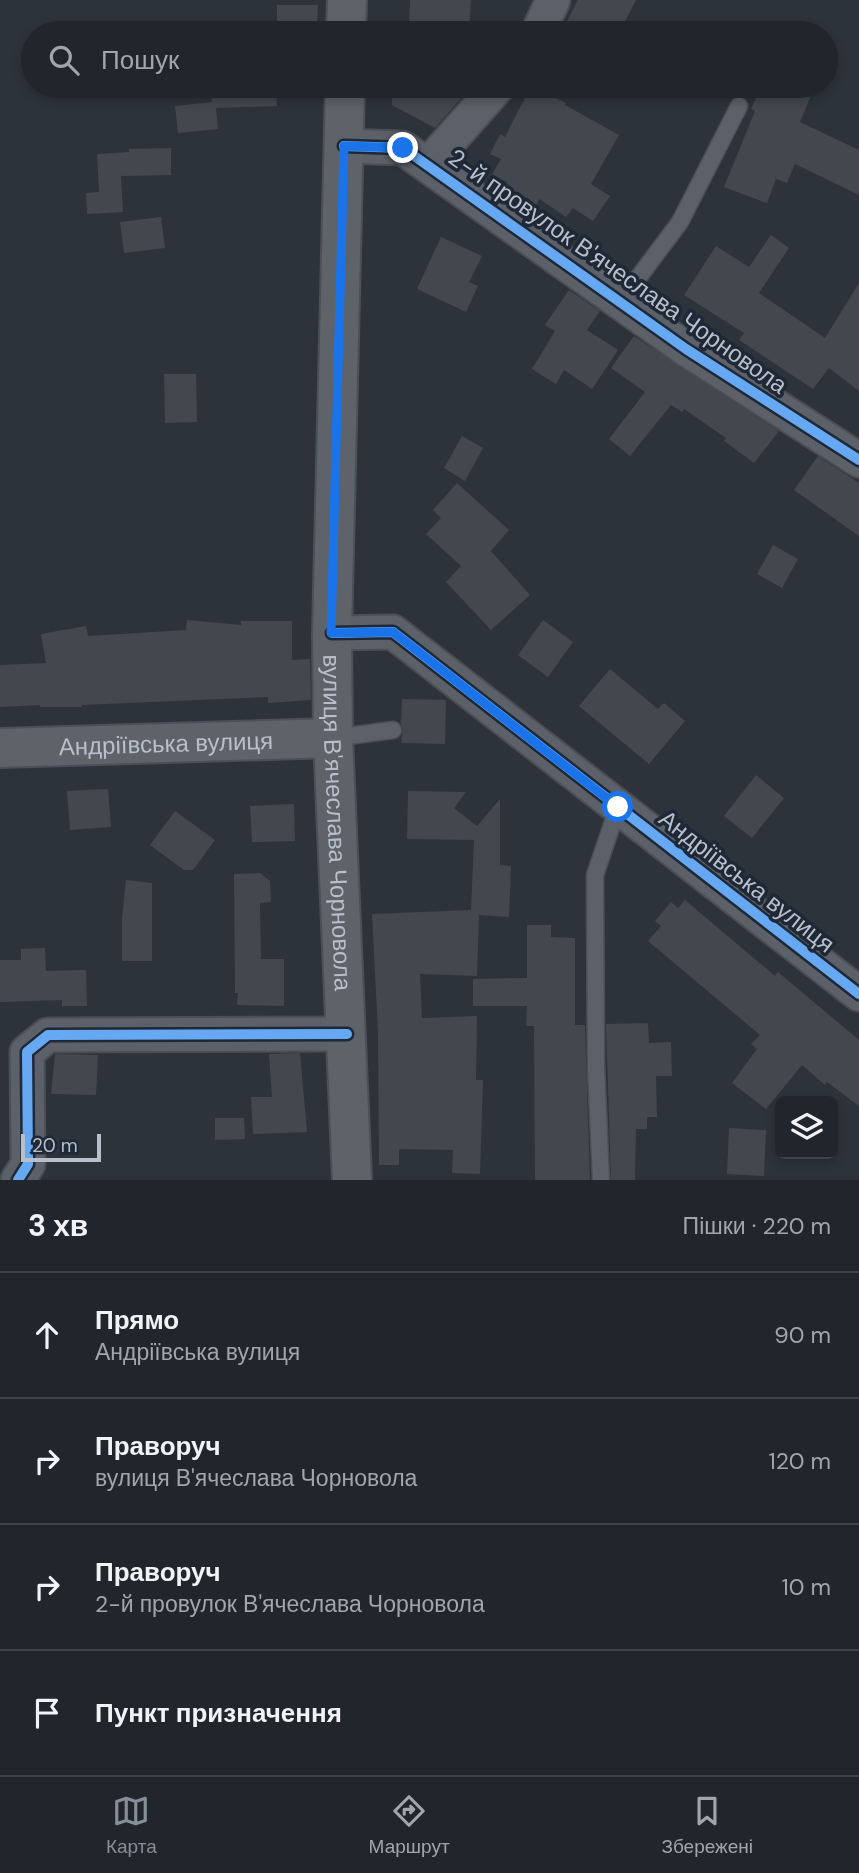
<!DOCTYPE html>
<html lang="uk">
<meta charset="utf-8">
<style>
body{margin:0;font-family:"DM Sans",sans-serif;background:#292e34;color:#f1f3f6}
.controls{position:absolute;right:21px;bottom:21px;display:grid;overflow:hidden;border-radius:10px;box-shadow:0 4px 10px #0003}
.controls button{width:63px;height:63px;display:grid;place-items:center;padding:0;border:0;border-bottom:2px solid #3e4348;background:#21262c;color:#f1f3f6;font:35px sans-serif}
.scale{position:absolute;left:21px;bottom:18px;width:80px;box-sizing:border-box;padding-left:7px;border:4px solid #b7bfcb;border-top:0;font-size:19px;line-height:24px;white-space:nowrap;color:#b7bfcb;-webkit-text-stroke:5px #1f2836;paint-order:stroke}
.stop{position:absolute;width:21px;height:21px;margin:-16px;border:5px solid #1a73e8;border-radius:50%;background:#fff}
.stop.end{background:#1a73e8;border-color:#fff;box-shadow:0 2px 7px #0008}
.list{margin:0;padding:0;list-style:none}
h2{display:flex;justify-content:space-between;align-items:center;height:91px;margin:0;padding:0 28px;font-size:30px}
h2 small{font-size:23px;font-weight:400;color:#a2a5a9}
.list li{display:grid;grid-template-columns:46px 1fr auto;gap:21px;align-items:center;box-sizing:border-box;height:126px;padding:0 28px;border-top:2px solid #3e4348}
.list b{display:block;font-size:26px;white-space:nowrap}
.list p{margin:0;font-size:23px;white-space:nowrap;color:#a2a5a9}
.list em{font-size:23px;font-style:normal;color:#a2a5a9}
.icon{flex:none;width:38px;height:38px;fill:none;stroke:currentColor;stroke-width:2;stroke-linecap:round;stroke-linejoin:round}
.map{position:relative;flex:none;width:859px;height:1180px;overflow:hidden}
.search{position:absolute;background:#21262c;box-shadow:0 4px 10px #0003;left:21px;right:21px;top:21px;height:77px;display:flex;align-items:center;gap:18px;box-sizing:border-box;padding:0 24px;border-radius:38px;color:#a2a5a9;font-size:26px}
.sheet{height:595px;background:#21262c}
nav{display:flex;justify-content:space-around;align-items:center;box-sizing:border-box;height:98px;border-top:2px solid #3e4348;background:#21262c;font-size:19px;color:#a2a5a9}
nav a{display:grid;justify-items:center;gap:4px}
nav .on{color:#868e99}
.map>svg:first-child{display:block}
.building{fill:#43484f}
.lines{fill:none;stroke-linecap:round;stroke-linejoin:round}
.lane-casing{stroke:#4a4f55;stroke-width:19}
.street-casing{stroke:#4a4f55;stroke-width:37}
.primary-casing{stroke:#4a4f58;stroke-width:42}
.lane{stroke:#5c6068;stroke-width:16}
.street{stroke:#5c6068;stroke-width:33}
.primary{stroke:#5e636a;stroke-width:38}
.cycleway-casing{stroke:#1f2836;stroke-width:15}
.cycleway{stroke:#66a8f1;stroke-width:10}
.route{stroke:#1a73e8;stroke-width:9}
.labels{text-anchor:middle;dominant-baseline:central;stroke-width:7;stroke-linejoin:round;paint-order:stroke}
.street-label{font-size:24px;fill:#b7bfcb;stroke:#1f2836}
</style>
<div class="map">
<svg width="859" height="1180" viewBox="0 0 859 1180">
<rect width="100%" height="100%" fill="#2c333b"/>
<g class="building">
<polygon points="410,0 471,0 469,33 409,33"/>
<polygon points="578,0 636,0 619,33 561,33"/>
<polygon points="277,5 318,5 317,33 277,33"/>
<polygon points="211,86 276,86 277,106 216,108 218,129 178,133 175,106 212,102"/>
<polygon points="392,86 472,86 435,128 392,105"/>
<polygon points="531,86 566,103 565,105 619,135 591,184 610,196 593,221 573,208 566,217 539,199 536,207 503,191 507,182 492,175 501,159 490,154 500,134 505,137"/>
<polygon points="761,86 815,86 800,122 859,150 859,195 795,164 787,183 776,179 767,203 724,187 755,111 751,109"/>
<polygon points="171,148 171,175 121,176 123,212 87,214 86,193 99,192 97,154 129,152 129,149"/>
<polygon points="161,217 165,248 124,253 120,222"/>
<polygon points="771,235 789,248 759,293 825,338 859,283 859,391 829,368 813,389 739,340 744,333 684,295 716,246 749,267"/>
<polygon points="441,237 482,256 469,282 478,286 466,312 417,289"/>
<polygon points="569,290 600,311 587,330 618,350 592,389 564,370 556,384 532,369 555,331 545,325"/>
<polygon points="634,336 779,431 754,463 724,441 726,438 684,409 682,412 671,405 630,456 609,439 645,392 611,368"/>
<polygon points="164,374 196,374 197,422 165,423"/>
<polygon points="462,436 483,448 465,481 444,468"/>
<polygon points="818,456 859,483 859,536 794,490"/>
<polygon points="457,483 509,530 491,551 530,595 491,630 446,582 461,566 426,534 441,518 433,510"/>
<polygon points="773,545 798,559 782,588 757,574"/>
<polygon points="187,620 241,625 241,621 292,621 292,660 310,659 311,700 268,703 268,697 82,705 82,707 40,707 40,705 0,707 0,665 46,663 41,634 86,626 88,636 186,630"/>
<polygon points="543,620 573,642 548,677 518,655"/>
<polygon points="610,669 658,709 664,703 685,721 649,764 579,706"/>
<polygon points="402,699 446,700 445,744 401,743 403,729 401,724"/>
<polygon points="756,775 784,798 752,838 724,816"/>
<polygon points="108,789 111,827 70,830 67,791"/>
<polygon points="408,791 466,792 454,808 477,826 500,799 500,865 511,866 509,917 479,915 477,976 420,974 422,1018 477,1016 476,1080 483,1080 480,1174 452,1173 453,1150 399,1149 399,1165 379,1165 378,1033 372,914 471,910 474,840 407,839"/>
<polygon points="294,804 295,841 252,842 250,806"/>
<polygon points="175,811 215,840 193,870 184,870 150,845"/>
<polygon points="260,873 270,881 271,902 260,903 261,959 284,959 284,1006 237,1005 238,993 235,993 234,874"/>
<polygon points="126,880 152,883 152,961 122,961 122,918"/>
<polygon points="685,900 775,976 778,972 859,1040 859,1106 827,1082 825,1085 802,1065 766,1109 732,1083 757,1049 751,1044 760,1035 648,941 661,926 655,921 671,902 678,908"/>
<polygon points="527,925 551,925 551,937 575,938 575,1025 585,1025 590,1180 535,1180 534,1026 526,1026 527,1006 473,1006 473,979 527,978"/>
<polygon points="45,948 46,971 86,970 87,1006 62,1006 62,1000 0,1002 0,960 21,960 21,949"/>
<polygon points="648,1023 649,1043 671,1042 672,1076 656,1076 657,1117 647,1117 647,1129 636,1129 635,1180 611,1180 606,1024"/>
<polygon points="300,1053 307,1132 253,1134 251,1097 272,1097 269,1054"/>
<polygon points="55,1054 98,1055 96,1095 51,1094"/>
<polygon points="215,1118 244,1118 245,1139 215,1140"/>
<polygon points="729,1128 766,1130 764,1176 727,1174"/>
</g>
<g class="lines">
<g class="lane-casing">
<g id="lane">
<polyline points="620,302 680,222 739,106"/>
<polyline points="333,738 393,730"/>
<polyline points="601,1180 596,1067 595,875 618,807"/>
</g>
</g>
<g class="street-casing">
<g id="street">
<polyline points="538,33 553,0"/>
<polyline points="344,146 403,148 686,349 859,460"/>
<polyline points="428,165 498,86"/>
<polyline points="332,633 393,632 859,994"/>
<polyline points="18,1180 28,1164 27,1052 48,1035 347,1034"/>
</g>
</g>
<g class="primary-casing">
<g id="primary">
<polyline points="346,33 347,0"/>
<path id="s1" d="M345 86 332 633 333 738 352 1180"/>
<path id="s2" d="M0 748 333 738"/>
</g>
</g>
<use href="#lane" class="lane"/>
<use href="#street" class="street"/>
<use href="#primary" class="primary"/>
<g class="cycleway-casing">
<g id="cycleway">
<polyline points="344,146 403,148 686,349 859,460"/>
<polyline points="332,633 393,632 859,994"/>
<polyline points="18,1180 28,1164 27,1052 48,1035 347,1034"/>
</g>
</g>
<use href="#cycleway" class="cycleway"/>
</g>
<g class="lines">
<polyline class="route" points="403,148 344,146 331,633 393,632 618,807"/>
</g>
<g class="labels">
<g class="street-label">
<text transform="translate(618 271) rotate(35)">2-й провулок В'ячеслава Чорновола</text>
<text stroke="none"><textPath href="#s2" startOffset="166">Андріївська вулиця</textPath></text>
<text stroke="none"><textPath href="#s1" startOffset="737">вулиця В'ячеслава Чорновола</textPath></text>
<text transform="translate(747 881) rotate(38)">Андріївська вулиця</text>
</g>
</g>
</svg>
<div class="controls">
<button><svg class="icon" aria-label="layers" viewBox="0 0 24 24"><path d="M12 4l9 5-9 5-9-5zM3 14l9 5 9-5"/></svg></button>
</div>
<div class="scale">20 m</div>
<div class="stop" style="left:618px;top:807px"></div>
<div class="stop end" style="left:403px;top:148px"></div>
<div class="search"><svg class="icon" aria-label="search" viewBox="0 0 24 24"><circle cx="10" cy="10" r="6"/><path d="M15 15l6 6"/></svg>Пошук</div>
</div>
<section class="sheet">
<h2>3 хв<small>Пішки · 220 m</small></h2>
<ul class="list">
<li><svg class="icon" aria-label="ahead" viewBox="0 0 24 24"><path d="M12 20V5M6 11l6-6 6 6"/></svg><div><b>Прямо</b><p>Андріївська вулиця</p></div><em>90 m</em></li>
<li><svg class="icon" aria-label="right" viewBox="0 0 24 24"><path d="M7 20v-9h11M14 6l5 5-5 5"/></svg><div><b>Праворуч</b><p>вулиця В'ячеслава Чорновола</p></div><em>120 m</em></li>
<li><svg class="icon" aria-label="right" viewBox="0 0 24 24"><path d="M7 20v-9h11M14 6l5 5-5 5"/></svg><div><b>Праворуч</b><p>2-й провулок В'ячеслава Чорновола</p></div><em>10 m</em></li>
<li><svg class="icon" aria-label="arrive" viewBox="0 0 24 24"><path d="M6 21V4h12l-3 4 3 4H6"/></svg><div><b>Пункт призначення</b></div></li>
</ul>
</section>
<nav>
<a class="on"><svg class="icon" aria-label="map" viewBox="0 0 24 24"><path d="M3 6l6-2 6 2 6-2v14l-6 2-6-2-6 2zM9 4v14M15 6v14"/></svg>Карта</a>
<a><svg class="icon" aria-label="directions" viewBox="0 0 24 24"><path d="M12 3l9 9-9 9-9-9zM9 14v-3h6M13 9l2 2-2 2"/></svg>Маршрут</a>
<a><svg class="icon" aria-label="saved" viewBox="0 0 24 24"><path d="M7 4h10v16l-5-4-5 4z"/></svg>Збережені</a>
</nav>
